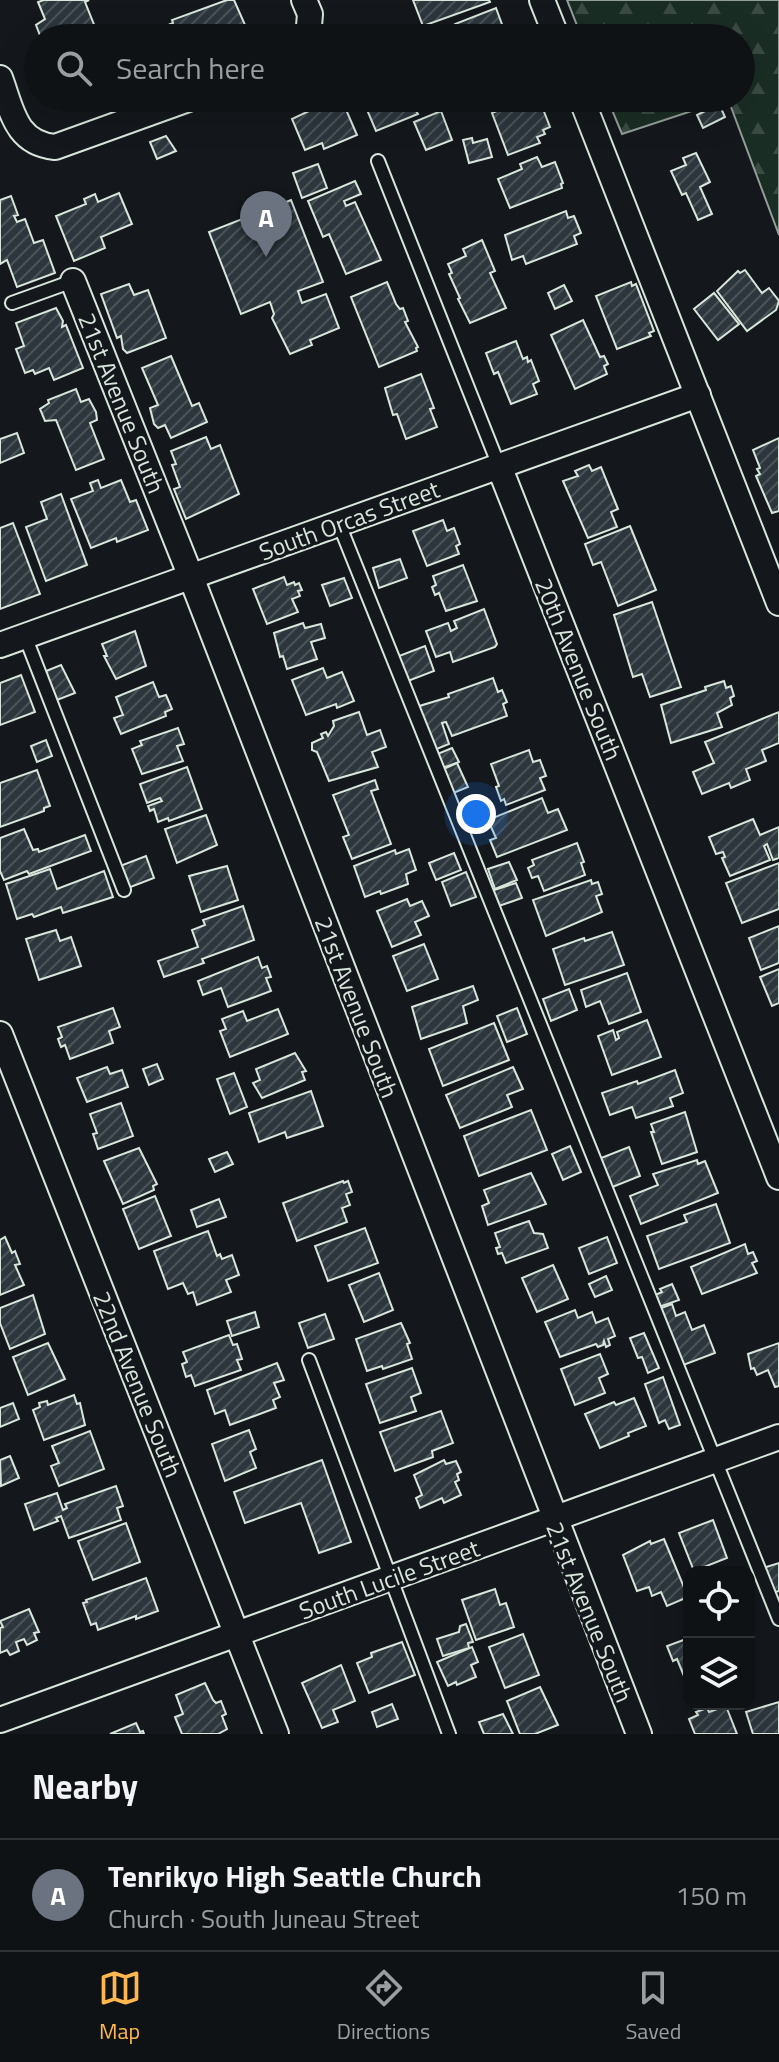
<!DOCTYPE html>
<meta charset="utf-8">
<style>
body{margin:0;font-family:"Titillium Web",sans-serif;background:#1d2022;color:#f1f3f6}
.controls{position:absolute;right:24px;bottom:24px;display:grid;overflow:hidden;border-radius:16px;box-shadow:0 8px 32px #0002}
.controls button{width:72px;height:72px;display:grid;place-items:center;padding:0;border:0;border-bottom:2px solid #2f3234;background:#0f1215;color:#f1f3f6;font:40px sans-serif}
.you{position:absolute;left:476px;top:814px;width:28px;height:28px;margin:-20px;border:6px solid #fff;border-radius:50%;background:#1a73e8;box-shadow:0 0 0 12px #1a73e833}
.badge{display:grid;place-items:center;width:52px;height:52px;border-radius:50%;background:#ffb74d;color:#fff;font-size:26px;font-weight:700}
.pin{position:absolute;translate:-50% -66px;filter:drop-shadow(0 2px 4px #0008)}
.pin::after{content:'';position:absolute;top:42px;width:28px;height:24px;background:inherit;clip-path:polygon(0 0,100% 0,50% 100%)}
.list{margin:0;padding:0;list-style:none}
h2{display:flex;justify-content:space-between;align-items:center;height:104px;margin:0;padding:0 32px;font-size:34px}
h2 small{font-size:26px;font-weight:400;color:#9b9ea0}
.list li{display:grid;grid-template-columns:52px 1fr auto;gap:24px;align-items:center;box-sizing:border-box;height:112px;padding:0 32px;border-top:2px solid #2f3234}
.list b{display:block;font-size:30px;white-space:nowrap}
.list p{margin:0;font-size:26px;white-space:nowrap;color:#9b9ea0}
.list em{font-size:26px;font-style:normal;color:#9b9ea0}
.icon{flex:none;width:44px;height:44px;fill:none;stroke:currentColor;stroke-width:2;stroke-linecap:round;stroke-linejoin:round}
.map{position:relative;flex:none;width:779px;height:1734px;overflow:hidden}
.search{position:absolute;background:#0f1215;box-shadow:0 8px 32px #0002;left:24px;right:24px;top:24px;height:88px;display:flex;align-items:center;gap:20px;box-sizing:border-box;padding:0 28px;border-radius:44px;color:#9b9ea0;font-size:30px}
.sheet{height:216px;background:#0f1215}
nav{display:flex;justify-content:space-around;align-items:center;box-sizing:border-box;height:112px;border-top:2px solid #2f3234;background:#0f1215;font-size:22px;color:#9b9ea0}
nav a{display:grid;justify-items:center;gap:4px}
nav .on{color:#ffb74d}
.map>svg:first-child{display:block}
.forest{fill:url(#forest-firs);stroke:#939e99;stroke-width:2}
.building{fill:url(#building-hatch);stroke:#d8e6dc;stroke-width:2}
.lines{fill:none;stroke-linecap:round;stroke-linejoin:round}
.service-casing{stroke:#d8e6dc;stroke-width:16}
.minor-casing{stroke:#d8e6dc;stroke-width:28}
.service{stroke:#14181c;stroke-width:12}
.minor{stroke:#14181c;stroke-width:24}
.labels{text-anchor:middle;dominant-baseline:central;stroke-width:6;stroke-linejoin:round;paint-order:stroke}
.street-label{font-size:24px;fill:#d8e6dc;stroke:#14181c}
</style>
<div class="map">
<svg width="779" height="1734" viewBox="0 0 779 1734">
<defs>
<pattern id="forest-firs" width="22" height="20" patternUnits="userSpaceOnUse" patternTransform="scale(2)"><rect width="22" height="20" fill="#1a2d24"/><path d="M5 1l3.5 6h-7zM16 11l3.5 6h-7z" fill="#3b4b43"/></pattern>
<pattern id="building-hatch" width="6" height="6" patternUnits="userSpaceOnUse" patternTransform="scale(2)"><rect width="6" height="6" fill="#2c363c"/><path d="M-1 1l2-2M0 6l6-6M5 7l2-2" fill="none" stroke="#4a5358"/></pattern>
</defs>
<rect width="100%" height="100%" fill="#14181c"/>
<polygon class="forest" points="567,0 779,0 779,235 728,99 622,134 607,98 741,98 741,38 582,38"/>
<g class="building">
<polygon points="44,0 89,0 85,2 97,32 81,38 41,38 36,25 45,19 38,2"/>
<polygon points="227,0 234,0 249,34 248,36 173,38 168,25 173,23 172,20"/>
<polygon points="413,0 489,0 490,2 423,26"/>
<polygon points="496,8 503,27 509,25 512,27 516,35 513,38 446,38 444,32 456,27 455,24"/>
<polygon points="63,98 95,98 67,109"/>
<polygon points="325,98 341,98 357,135 324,149 322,143 305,150 292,119 309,111 307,106"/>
<polygon points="362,98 426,98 429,106 416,111 418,114 376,131"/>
<polygon points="533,102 534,106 541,104 550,127 543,130 545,134 537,137 540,143 508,155 492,113 509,106 511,110"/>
<polygon points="719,104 725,117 703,128 697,115"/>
<polygon points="441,111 452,140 426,150 414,122"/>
<polygon points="166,136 176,151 157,159 150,142"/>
<polygon points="472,138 473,143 487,139 492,157 469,163 463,140"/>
<polygon points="696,153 710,182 700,187 712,214 698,220 686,193 682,195 671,171 686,165 683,158"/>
<polygon points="537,157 542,167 555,162 563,183 561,184 562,188 510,208 498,179 522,169 520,164"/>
<polygon points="318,164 327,188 302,198 293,173"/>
<polygon points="355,181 361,194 344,201 346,206 355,202 381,260 346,274 329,234 323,237 308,201"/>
<polygon points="119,193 132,224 101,237 105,248 74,261 56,216 86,204 84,199 95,194 98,202"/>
<polygon points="11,196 18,215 14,216 17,222 25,219 34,243 43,240 55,273 17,287 7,260 0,264 0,200"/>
<polygon points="291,200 323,282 298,291 302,303 326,294 339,328 310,340 312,345 290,354 272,318 274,314 270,302 241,314 209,232"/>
<polygon points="566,211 568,218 574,216 581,233 574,236 577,244 526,264 523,256 512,260 505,235"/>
<polygon points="482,240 495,271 490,273 506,308 470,323 458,299 460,298 449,274 452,273 448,264 466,256 463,249"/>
<polygon points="745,270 762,293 769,288 779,301 776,310 747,331 717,291 738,271 740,273"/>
<polygon points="387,282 396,304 400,309 403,308 408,321 405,322 418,347 416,348 417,351 379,367 351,297"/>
<polygon points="631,282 632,286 636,284 654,331 649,333 651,336 617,349 596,296"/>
<polygon points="129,284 134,295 148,290 166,338 127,353 123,349 121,336 117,338 101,294"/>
<polygon points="564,285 572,301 555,309 548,293"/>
<polygon points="714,293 739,324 718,340 694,309"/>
<polygon points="56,308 63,321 62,327 66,325 83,368 54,380 49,368 35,374 33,370 25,373 16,349 24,346 16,323"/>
<polygon points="583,320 600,357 604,356 608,364 604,366 607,374 575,389 551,335"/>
<polygon points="516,341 523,359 527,357 528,362 531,360 539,381 533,384 537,394 511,404 498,372 494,374 486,353"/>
<polygon points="171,356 192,406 199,403 207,422 171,438 165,425 158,428 154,424 150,408 158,405 142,368"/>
<polygon points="421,374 434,408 430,409 437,427 406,439 397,414 393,415 385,388"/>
<polygon points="76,389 81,402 89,399 96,412 97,420 90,423 104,459 76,470 56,420 45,421 40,409 49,403 48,400"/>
<polygon points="17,433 24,453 0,463 0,439"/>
<polygon points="206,437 211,449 220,445 239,494 186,519 174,489 180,487 172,465 176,464 171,451"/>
<polygon points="779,438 779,511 772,513 756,476 760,474 757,469 760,468 753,450"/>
<polygon points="589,465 592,471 601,467 618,509 611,512 617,527 588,538 563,481 578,476 575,471"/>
<polygon points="98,480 101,488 121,480 130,502 136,500 148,530 117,542 116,538 91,548 71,499 93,491 90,483"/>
<polygon points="61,494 87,565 46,581 26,527 47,519 41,502"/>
<polygon points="443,520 447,531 454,528 460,544 456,546 459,554 427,566 413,531"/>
<polygon points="13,523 40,594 0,609 0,528"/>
<polygon points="630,526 656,590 618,606 601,562 593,565 585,544"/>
<polygon points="400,559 407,578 379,588 373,568"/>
<polygon points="463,565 477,601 446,611 439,593 435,595 432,587 436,585 433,576"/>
<polygon points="284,577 287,585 294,582 295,585 299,583 302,590 298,591 300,596 292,599 298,612 267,624 253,589"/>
<polygon points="344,578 352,598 330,606 322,585"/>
<polygon points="652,602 681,687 650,697 642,674 633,677 614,615"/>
<polygon points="484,609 497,644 495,647 453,662 450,652 436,657 426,631 448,623 451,631 457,628 454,621"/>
<polygon points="303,623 305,628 321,624 325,638 311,642 317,659 287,669 283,656 280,657 274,633"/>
<polygon points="135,631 146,666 116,679 104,656 107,656 102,644"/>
<polygon points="425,646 434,671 408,681 399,656"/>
<polygon points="61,665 75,693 57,700 46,671"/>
<polygon points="323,668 327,678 342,672 354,701 337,708 336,704 306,715 292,680"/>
<polygon points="21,675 35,712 0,725 0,683"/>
<polygon points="493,678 498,692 502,690 507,702 503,704 507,716 452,736 446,722 442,723 449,744 432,751 416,707 449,697 448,694"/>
<polygon points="724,681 726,688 731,686 734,696 730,698 732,705 717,713 722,727 671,743 661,705 706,690 705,687"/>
<polygon points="153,682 159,697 166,695 172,709 165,712 166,716 121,734 114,718 123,715 116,697"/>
<polygon points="359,712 367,735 380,730 386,747 372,752 378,767 329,781 317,752 312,750 312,743 323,738 321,734 326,732 328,736 334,726 333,721"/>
<polygon points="779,712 779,743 762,750 766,761 746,769 750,780 731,788 729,783 702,794 693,772 714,763 705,742"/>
<polygon points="178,728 184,744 177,746 183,761 142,774 132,749 142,745 140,741"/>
<polygon points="46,740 52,756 37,762 31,746"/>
<polygon points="452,748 459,762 440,769 435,755"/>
<polygon points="529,750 533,762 540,760 546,776 540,778 545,790 506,805 504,799 501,801 496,787 499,786 491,764"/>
<polygon points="457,763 468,787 451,794 441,770"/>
<polygon points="187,767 202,809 169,821 168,818 158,822 154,809 150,811 148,806 162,801 160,798 147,803 140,784"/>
<polygon points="37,770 50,806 44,808 44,811 0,827 0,783"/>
<polygon points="375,780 378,789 371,791 391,844 352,859 343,837 349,835 333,795"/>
<polygon points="542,798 548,813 558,809 567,830 497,857 490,840 496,838 488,820"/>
<polygon points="206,815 217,845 177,863 165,829"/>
<polygon points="753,819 760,835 779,827 779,858 773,860 767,844 764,846 770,860 730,876 722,858 725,857 723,852 716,854 709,837"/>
<polygon points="24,829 33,850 38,849 39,852 85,835 91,851 29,874 27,871 4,880 0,871 0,838"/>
<polygon points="577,843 584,862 581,863 585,875 544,891 538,876 532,878 528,868 534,865 532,860"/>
<polygon points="409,849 416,870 406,874 408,884 381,894 380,891 365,897 354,866 395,850 396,854"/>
<polygon points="454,853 461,870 436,880 429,863"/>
<polygon points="146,856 154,878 128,888 120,866"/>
<polygon points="509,862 517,880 495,889 488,869"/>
<polygon points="779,863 779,909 742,923 726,883"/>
<polygon points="227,866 238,900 201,912 189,876"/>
<polygon points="50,869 57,889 104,871 113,897 63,913 61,907 34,917 32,914 17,919 6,884"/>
<polygon points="466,872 476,897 451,906 442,882"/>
<polygon points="591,880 592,884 598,882 602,894 596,896 602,912 546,936 533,900"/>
<polygon points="516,883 522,898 496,907 491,891"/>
<polygon points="407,899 410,906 422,901 429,916 415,922 421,935 392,947 377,911"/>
<polygon points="243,906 254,940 202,959 204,963 164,977 158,961 198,947 192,930 205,925 203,920"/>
<polygon points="779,926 779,963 761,970 749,938"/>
<polygon points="56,930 60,941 71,937 81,966 39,980 26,939"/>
<polygon points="612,932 624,965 565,985 553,949 584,938 585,941"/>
<polygon points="424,944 438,979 407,991 393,956"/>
<polygon points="258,957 262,968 267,966 271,977 266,978 271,991 228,1007 221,988 203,995 198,981"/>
<polygon points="779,969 779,1003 772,1006 760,977"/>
<polygon points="627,973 641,1012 609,1024 600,1001 586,1007 581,990"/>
<polygon points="473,986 478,1000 463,1006 467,1023 421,1039 412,1007"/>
<polygon points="569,989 577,1010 551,1021 543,999"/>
<polygon points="113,1008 120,1027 109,1031 113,1043 70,1059 65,1045 61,1047 58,1039 62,1037 58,1027"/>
<polygon points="517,1008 527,1034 507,1042 497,1016"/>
<polygon points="278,1009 288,1034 230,1057 220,1031 226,1029 222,1019 243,1011 247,1021"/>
<polygon points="647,1020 661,1057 612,1075 598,1036 613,1030 616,1040 619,1038 617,1032"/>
<polygon points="494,1023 509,1060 443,1086 429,1049"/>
<polygon points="295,1053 306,1071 302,1072 305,1080 262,1098 253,1083 260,1080 256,1069"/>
<polygon points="157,1064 163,1079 149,1085 143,1069"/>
<polygon points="107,1067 110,1074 122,1070 128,1087 87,1102 77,1078"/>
<polygon points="513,1067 523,1089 507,1095 512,1107 460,1128 446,1095"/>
<polygon points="675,1070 683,1093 670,1098 673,1106 636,1118 632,1107 610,1115 602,1093 637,1081 638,1084"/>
<polygon points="234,1073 247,1107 230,1114 217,1079"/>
<polygon points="311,1091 323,1126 287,1138 285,1132 259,1142 249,1113"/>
<polygon points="121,1103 133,1136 98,1149 93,1134 97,1133 90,1114"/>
<polygon points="531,1110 547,1150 479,1176 464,1136"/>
<polygon points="685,1112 697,1152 662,1164 651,1132 654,1132 651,1124"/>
<polygon points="570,1146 581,1172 563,1180 552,1154"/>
<polygon points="629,1147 640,1176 610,1188 596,1160"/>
<polygon points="139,1148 157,1184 153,1186 154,1190 123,1204 104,1161"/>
<polygon points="227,1152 233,1164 215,1172 209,1159"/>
<polygon points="697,1160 698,1164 705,1161 718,1193 641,1224 630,1196 658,1185 653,1174"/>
<polygon points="531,1173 546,1204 488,1225 482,1206 489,1203 484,1190"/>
<polygon points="343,1181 344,1183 348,1181 352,1192 346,1194 350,1205 342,1208 347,1222 297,1241 283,1203"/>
<polygon points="155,1196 171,1236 139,1249 123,1209"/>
<polygon points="219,1199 226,1217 197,1227 191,1210"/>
<polygon points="716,1204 730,1243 659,1269 647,1236 687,1222 684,1215"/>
<polygon points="529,1221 534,1233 543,1234 548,1248 506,1263 502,1253 498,1254 496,1248 500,1247 495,1233"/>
<polygon points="365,1228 378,1263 328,1281 315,1246"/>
<polygon points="208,1231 217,1256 220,1254 222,1259 232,1255 239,1275 226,1280 231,1292 197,1305 193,1292 188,1294 183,1283 168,1289 154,1251"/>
<polygon points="5,1237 12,1253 15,1251 20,1264 15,1265 24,1285 0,1295 0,1240"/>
<polygon points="607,1237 617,1263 589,1274 579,1248"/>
<polygon points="745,1244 748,1254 753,1252 757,1261 752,1263 757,1273 702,1294 691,1267"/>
<polygon points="553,1265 568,1299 537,1312 522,1278"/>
<polygon points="379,1273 393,1310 364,1322 349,1285"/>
<polygon points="606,1276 612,1290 595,1297 589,1284"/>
<polygon points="672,1284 679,1300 656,1308 651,1297 662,1292 660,1289"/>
<polygon points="33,1295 45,1334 10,1349 0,1323 0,1308"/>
<polygon points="672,1304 676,1316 685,1312 692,1330 704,1325 715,1353 678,1367 656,1310"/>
<polygon points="575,1310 578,1318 592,1312 596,1323 608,1318 615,1336 608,1339 610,1345 606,1347 604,1341 603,1345 598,1347 596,1344 560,1357 545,1322"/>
<polygon points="255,1312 259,1327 232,1336 227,1321"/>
<polygon points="325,1314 334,1339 308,1348 299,1323"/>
<polygon points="401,1323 410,1343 407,1344 412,1359 383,1369 382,1366 367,1371 356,1339"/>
<polygon points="644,1333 659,1368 648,1373 642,1357 638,1358 630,1338"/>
<polygon points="229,1335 233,1345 237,1344 242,1359 237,1360 241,1370 195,1386 191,1375 186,1377 182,1364 187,1362 183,1352"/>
<polygon points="48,1343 65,1379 28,1395 13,1357"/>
<polygon points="779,1343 779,1386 775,1387 768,1370 757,1375 754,1368 751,1369 748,1354"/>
<polygon points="600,1354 608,1374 599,1378 605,1393 575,1405 561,1369"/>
<polygon points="277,1363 284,1380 274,1383 280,1397 273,1400 276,1408 230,1425 225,1410 215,1414 207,1390"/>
<polygon points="412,1368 421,1393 411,1397 416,1411 380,1423 366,1384"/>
<polygon points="663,1377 680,1425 669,1429 665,1420 659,1423 645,1384"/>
<polygon points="74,1395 77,1404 80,1403 85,1425 44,1440 33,1410 40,1407 39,1403 47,1401 48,1405"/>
<polygon points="634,1398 646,1426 628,1433 629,1436 600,1448 585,1414 614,1402 616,1405"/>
<polygon points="13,1403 19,1419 0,1427 0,1408"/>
<polygon points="441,1411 453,1443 432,1451 433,1457 395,1471 380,1432"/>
<polygon points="249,1430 256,1449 250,1452 256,1468 225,1481 212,1444"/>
<polygon points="90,1431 104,1469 59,1486 51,1466 59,1463 52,1446"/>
<polygon points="10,1456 19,1478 1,1486 0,1460"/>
<polygon points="322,1460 351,1542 319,1553 301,1503 245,1523 234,1492"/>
<polygon points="444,1460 446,1464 456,1461 461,1472 457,1474 459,1480 455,1482 461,1495 444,1503 442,1498 420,1508 416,1498 422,1495 414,1475"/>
<polygon points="116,1486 123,1506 117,1508 121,1520 69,1538 61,1516 56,1518 58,1521 34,1530 25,1504 57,1493 63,1510 67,1508 65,1504"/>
<polygon points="713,1520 727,1558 694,1571 679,1533"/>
<polygon points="126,1523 140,1562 93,1580 78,1541"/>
<polygon points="664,1539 688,1597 667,1606 661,1592 652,1596 649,1587 637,1591 623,1555 650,1541 651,1544"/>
<polygon points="779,1563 779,1591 769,1594 760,1569"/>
<polygon points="146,1578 158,1611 136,1619 136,1616 98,1630 96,1623 91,1625 83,1603 87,1602 86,1600"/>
<polygon points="495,1589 500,1605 506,1603 514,1627 476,1640 462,1600"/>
<polygon points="29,1609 39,1632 34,1633 37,1640 27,1645 24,1639 16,1642 19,1651 10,1655 7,1650 0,1653 0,1628 3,1627 0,1621"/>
<polygon points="466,1624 473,1642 468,1643 469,1648 443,1656 437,1639 459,1632 460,1626"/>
<polygon points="523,1634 539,1675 505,1688 489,1647"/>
<polygon points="689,1638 689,1680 686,1681 677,1659 673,1661 667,1646"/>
<polygon points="402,1642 415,1675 369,1693 357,1663 372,1657 371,1653"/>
<polygon points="472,1647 478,1662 471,1665 476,1677 457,1685 456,1682 448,1686 437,1662"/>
<polygon points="341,1665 355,1701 333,1710 338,1722 322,1728 302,1683"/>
<polygon points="205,1683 213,1700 216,1703 221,1701 226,1714 222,1716 227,1729 218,1734 182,1734 175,1717 183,1714 176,1695"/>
<polygon points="540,1687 558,1725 535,1734 520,1734 507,1701"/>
<polygon points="779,1702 779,1734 753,1734 746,1712"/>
<polygon points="392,1704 398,1719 377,1727 372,1712"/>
<polygon points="726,1706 737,1734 695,1734 689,1719 698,1715 696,1712 707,1708 709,1712"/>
<polygon points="503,1714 513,1734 484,1734 479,1722"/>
<polygon points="136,1723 140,1732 143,1731 144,1734 110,1734"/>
</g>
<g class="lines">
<g class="service-casing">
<g id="service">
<polyline points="378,161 499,466"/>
<polyline points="12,303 73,281"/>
<polyline points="339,524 779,1619"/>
<polyline points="25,636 124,890"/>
<polyline points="309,1360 449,1734"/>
</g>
</g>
<g class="minor-casing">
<g id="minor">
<polyline points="304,0 310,14 308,38"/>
<polyline points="542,0 557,38"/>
<path d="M0 78C12 110 15 143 55 147L191 98"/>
<polyline points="581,98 779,603"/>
<polyline points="73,281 191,577 639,1734"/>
<polyline points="499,466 779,1177"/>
<polyline points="0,645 698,395"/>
<polyline points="0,1034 276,1734"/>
<polyline points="0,1720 779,1437"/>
</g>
</g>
<use href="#service" class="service"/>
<use href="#minor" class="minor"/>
</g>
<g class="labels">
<g class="street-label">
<text transform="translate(122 403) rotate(68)">21st Avenue South</text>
<text transform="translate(349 520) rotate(-20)">South Orcas Street</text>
<text transform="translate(579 669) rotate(68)">20th Avenue South</text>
<text transform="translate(357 1007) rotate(69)">21st Avenue South</text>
<text transform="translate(138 1384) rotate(68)">22nd Avenue South</text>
<text transform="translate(389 1579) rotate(-20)">South Lucile Street</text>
<text transform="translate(590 1612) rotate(68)">21st Avenue South</text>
</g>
</g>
</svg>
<div class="controls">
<button><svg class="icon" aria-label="locate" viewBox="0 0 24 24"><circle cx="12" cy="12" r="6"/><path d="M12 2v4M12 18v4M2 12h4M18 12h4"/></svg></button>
<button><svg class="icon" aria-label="layers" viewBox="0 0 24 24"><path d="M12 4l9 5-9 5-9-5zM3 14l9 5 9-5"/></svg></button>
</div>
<div class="you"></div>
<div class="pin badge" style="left:266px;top:257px;background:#6b7280">A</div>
<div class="search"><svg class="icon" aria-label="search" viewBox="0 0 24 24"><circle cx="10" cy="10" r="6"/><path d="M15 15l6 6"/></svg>Search here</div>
</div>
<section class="sheet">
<h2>Nearby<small></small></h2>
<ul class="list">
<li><span class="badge" style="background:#6b7280">A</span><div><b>Tenrikyo High Seattle Church</b><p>Church · South Juneau Street</p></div><em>150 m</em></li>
</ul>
</section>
<nav>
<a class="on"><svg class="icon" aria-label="map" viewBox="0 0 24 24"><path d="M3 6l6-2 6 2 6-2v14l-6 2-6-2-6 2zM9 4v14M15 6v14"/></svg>Map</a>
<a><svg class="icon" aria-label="directions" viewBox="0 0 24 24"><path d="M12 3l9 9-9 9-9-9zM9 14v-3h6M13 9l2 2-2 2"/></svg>Directions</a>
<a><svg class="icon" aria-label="saved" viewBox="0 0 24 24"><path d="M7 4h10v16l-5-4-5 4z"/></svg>Saved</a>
</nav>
